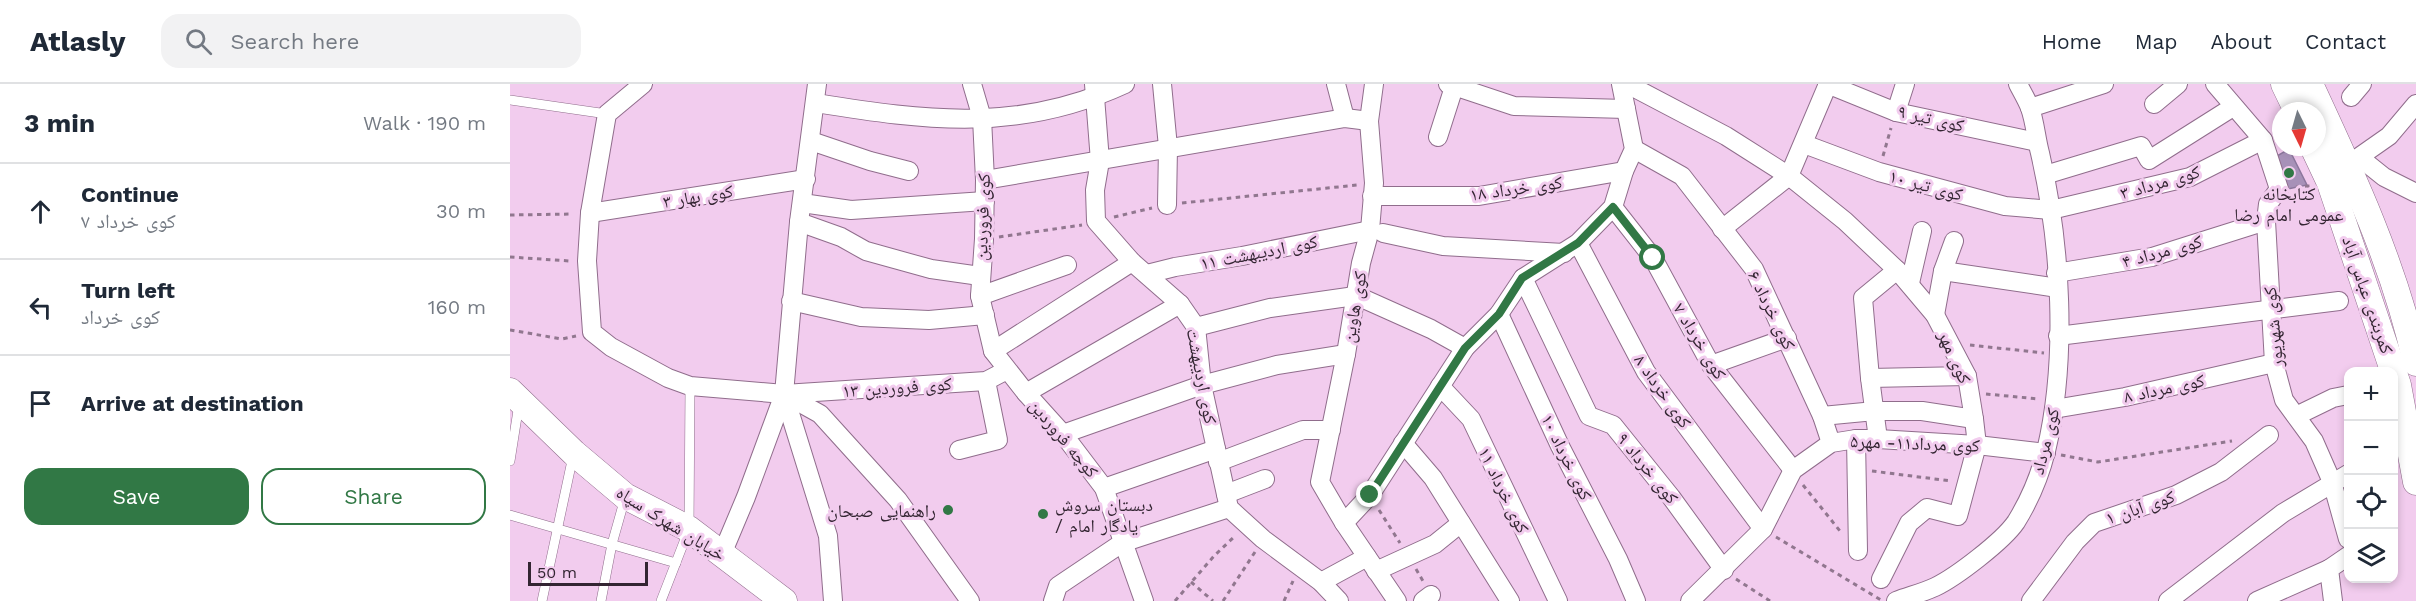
<!DOCTYPE html>
<meta charset="utf-8">
<style>
body{margin:0;font-family:"Work Sans","Noto Naskh Arabic",sans-serif;background:#f2f2f3;color:#1f2937}
.controls{position:absolute;right:18px;bottom:18px;display:grid;overflow:hidden;border-radius:12px;box-shadow:0 3px 9px #0003}
.controls button{width:54px;height:54px;display:grid;place-items:center;padding:0;border:0;border-bottom:2px solid #e0e1e3;background:#fff;color:#1f2937;font:30px sans-serif}
.compass{position:absolute;left:1762px;top:18px;width:54px;height:54px;border-radius:50%;background:#fff;box-shadow:0 3px 9px #0003;rotate:175deg}
.scale{position:absolute;left:18px;bottom:15px;width:120px;box-sizing:border-box;padding-left:6px;border:3px solid #332532;border-top:0;font-size:16px;line-height:21px;white-space:nowrap;color:#332532;-webkit-text-stroke:4px #f2ccee;paint-order:stroke}
.stop{position:absolute;width:18px;height:18px;margin:-14px;border:4px solid #317845;border-radius:50%;background:#fff}
.stop.end{background:#317845;border-color:#fff;box-shadow:0 2px 6px #0008}
.list{margin:0;padding:0;list-style:none}
h2{display:flex;justify-content:space-between;align-items:center;height:78px;margin:0;padding:0 24px;font-size:26px}
h2 small{font-size:20px;font-weight:400;color:#747a83}
.list li{display:grid;grid-template-columns:39px 1fr auto;gap:18px;align-items:center;box-sizing:border-box;height:96px;padding:0 24px;border-top:2px solid #e0e1e3}
.list b{display:block;font-size:22px;white-space:nowrap}
.list p{margin:0;font-size:20px;white-space:nowrap;color:#747a83}
.list em{font-size:20px;font-style:normal;color:#747a83}
.actions{display:flex;gap:12px;padding:18px 24px}
.actions a{flex:1;padding:14px 0;border:2px solid #317845;border-radius:18px;text-align:center;font-size:21px;color:#317845}
.actions .main{background:#317845;color:#fff}
.icon{flex:none;width:33px;height:33px;fill:none;stroke:currentColor;stroke-width:2;stroke-linecap:round;stroke-linejoin:round}
.map{position:relative;flex:none;width:1906px;height:517px;overflow:hidden}
header{display:flex;align-items:center;gap:36px;box-sizing:border-box;height:84px;padding:0 30px;background:#fff;border-bottom:2px solid #e0e1e3}
header strong{font-size:28px}
nav{display:flex;gap:33px;margin-inline-start:auto;font-size:21px}
.search{width:420px;height:54px;background:#f2f2f3;display:flex;align-items:center;gap:15px;box-sizing:border-box;padding:0 21px;border-radius:18px;color:#747a83;font-size:22px}
main{display:flex}
aside{flex:1;background:#fff}
.map>svg:first-child{display:block}
.building{fill:#a791b8;stroke:#8b769c;stroke-width:1.5}
.lines{fill:none;stroke-linecap:round;stroke-linejoin:round}
.service-casing{stroke:#906d8c;stroke-width:10}
.minor-casing{stroke:#906d8c;stroke-width:20}
.secondary-casing{stroke:#906d8c;stroke-width:27}
.path{stroke:#91778f;stroke-width:3;stroke-dasharray:4.5 4.5;stroke-linecap:butt}
.service{stroke:#fff;stroke-width:9}
.minor{stroke:#fff;stroke-width:18}
.secondary{stroke:#fff;stroke-width:26}
.route{stroke:#317845;stroke-width:8}
.poi-dot{fill:#317845;stroke:#f2ccee;stroke-width:2}
.labels{text-anchor:middle;dominant-baseline:central;stroke-width:6;stroke-linejoin:round;paint-order:stroke}
.street-label{font-size:18px;fill:#332532;stroke:#f2ccee}
.poi-label{font-size:18px;fill:#332532;stroke:#f2ccee}
</style>
<header>
<strong>Atlasly</strong>
<div class="search"><svg class="icon" aria-label="search" viewBox="0 0 24 24"><circle cx="10" cy="10" r="6"/><path d="M15 15l6 6"/></svg>Search here</div>
<nav><a>Home</a><a>Map</a><a>About</a><a>Contact</a></nav>
</header>
<main>
<aside>
<h2>3 min<small>Walk · 190 m</small></h2>
<ul class="list">
<li><svg class="icon" aria-label="ahead" viewBox="0 0 24 24"><path d="M12 20V5M6 11l6-6 6 6"/></svg><div><b>Continue</b><p>کوی خرداد ۷</p></div><em>30 m</em></li>
<li><svg class="icon" aria-label="left" viewBox="0 0 24 24"><path d="M17 20v-9H6M10 6l-5 5 5 5"/></svg><div><b>Turn left</b><p>کوی خرداد</p></div><em>160 m</em></li>
<li><svg class="icon" aria-label="arrive" viewBox="0 0 24 24"><path d="M6 21V4h12l-3 4 3 4H6"/></svg><div><b>Arrive at destination</b></div></li>
</ul>
<div class="actions"><a class="main">Save</a><a>Share</a></div>
</aside>
<div class="map">
<svg width="1906" height="517" viewBox="0 0 1906 517">
<rect width="100%" height="100%" fill="#f2ccee"/>
<polygon class="building" points="1779,65 1797,101 1778,105 1760,76"/>
<g class="lines">
<g class="service-casing">
<g id="service">
<polyline points="0,16 97,30"/>
<polyline points="0,377 9,320"/>
<polyline points="0,431 166,479"/>
<polyline points="32,517 63,372"/>
<polyline points="91,517 102,460 115,414"/>
<polyline points="151,517 179,445 180,302"/>
</g>
</g>
<g class="minor-casing">
<g id="minor">
<polyline points="133,0 97,30 80,129 77,177 82,248 101,263 158,294 180,302 274,310 476,297 497,286"/>
<polyline points="307,0 289,138 274,310 318,452 323,517"/>
<polyline points="462,0 472,34 475,96 474,155 470,212 483,267 516,309 553,350 594,404 634,517"/>
<polyline points="584,0 590,77 585,106 586,137 622,178 670,220 686,243 692,301 719,424 753,455 811,498 829,517"/>
<polyline points="652,0 658,63 657,121"/>
<polyline points="826,0 835,34"/>
<polyline points="864,0 859,37 864,99 860,146 851,179 836,270 810,398 834,439 887,517"/>
<polyline points="938,0 1004,22 1116,25"/>
<polyline points="1117,0 1216,52 1279,92 1335,137 1387,186 1425,231 1457,292 1464,335 1467,361 1448,432 1417,424 1399,439 1371,495"/>
<polyline points="1317,0 1386,28 1527,58"/>
<polyline points="1705,0 1753,56 1769,105 1758,120 1756,137 1764,279 1774,316 1804,357 1822,398 1838,455"/>
<polyline points="1841,13 1852,0"/>
<path d="M306 19C417 37 509 49 615 0"/>
<polyline points="1644,20 1668,0"/>
<polyline points="1906,20 1879,52 1849,73 1874,93 1906,109"/>
<polyline points="1520,24 1594,0"/>
<polyline points="1386,28 1395,0"/>
<polyline points="928,53 944,3"/>
<polyline points="301,57 360,77 399,87"/>
<polyline points="1294,60 1369,88 1495,122 1541,126 1680,93 1753,56"/>
<polyline points="1124,65 1172,92 1244,185 1312,332 1321,359"/>
<polyline points="1535,91 1631,62 1639,76 1723,23"/>
<polyline points="475,96 835,34 859,37"/>
<polyline points="862,112 969,112 1114,87"/>
<polyline points="292,119 341,126 475,117"/>
<polyline points="1103,123 1143,174 1201,281 1283,386"/>
<polyline points="80,129 296,95"/>
<polyline points="289,138 331,153 356,167 421,185 470,192"/>
<polyline points="1212,145 1279,92 1318,0"/>
<polyline points="873,149 933,162 1054,169"/>
<polyline points="1068,159 1136,288 1253,445"/>
<polyline points="1433,187 1548,204"/>
<polyline points="1546,189 1642,173 1756,137"/>
<polyline points="637,190 665,183 732,172 860,146"/>
<polyline points="1013,194 1079,332 1103,341 1161,413 1214,486"/>
<polyline points="1400,199 1412,147"/>
<polyline points="470,212 557,181"/>
<polyline points="854,215 921,245 955,264"/>
<polyline points="281,217 351,233 419,236 475,231"/>
<polyline points="989,230 1050,362 1108,475 1126,517"/>
<polyline points="1425,231 1433,187 1444,157"/>
<polyline points="686,243 760,224 845,212"/>
<polyline points="1548,252 1829,217"/>
<polyline points="483,267 622,178"/>
<polyline points="1201,281 1277,254"/>
<polyline points="1360,294 1457,292"/>
<polyline points="930,302 961,335 1048,517"/>
<polyline points="516,309 670,220"/>
<polyline points="274,310 310,330 388,416 460,517"/>
<polyline points="1544,325 1615,313 1764,279"/>
<polyline points="1312,332 1365,327 1412,327 1464,335"/>
<polyline points="1786,332 1823,314 1838,311"/>
<polyline points="553,350 692,301 767,281 836,270"/>
<polyline points="1346,355 1348,467"/>
<polyline points="1368,355 1360,294 1353,214 1387,186"/>
<polyline points="893,359 923,394 1000,517"/>
<polyline points="449,366 488,356 476,297"/>
<polyline points="708,378 793,346 821,346"/>
<polyline points="594,404 706,365"/>
<polyline points="716,410 755,395"/>
<polyline points="834,439 860,411 955,264 989,230 1013,194 1068,159 1103,123 1114,87 1124,65 1111,0"/>
<polyline points="212,470 236,413 274,310"/>
<polyline points="866,487 925,460 951,439"/>
<polyline points="811,498 857,473"/>
<polyline points="543,517 548,502 612,459 719,424"/>
<polyline points="913,517 921,511"/>
<polyline points="1180,517 1253,445 1283,386 1321,359 1346,355 1368,355 1467,361 1536,369"/>
<path d="M1386 517C1399 512 1412 509 1425 503 1446 493 1493 457 1506 438 1519 417 1530 391 1536 367 1558 274 1551 161 1530 69 1526 54 1525 38 1520 24 1517 16 1512 8 1508 0"/>
<polyline points="1521,517 1565,458 1584,439 1666,411 1711,388 1759,351"/>
<polyline points="1658,517 1773,429 1838,390"/>
<polyline points="1747,517 1819,485"/>
<polyline points="1823,517 1819,485 1838,472"/>
</g>
</g>
<g class="secondary-casing">
<g id="secondary">
<polyline points="1774,0 1787,27"/>
<path d="M1800 0C1842 90 1885 182 1906 279"/>
<polyline points="1803,63 1820,99 1888,301 1906,398"/>
<polyline points="0,307 64,369 115,412 179,445 274,517"/>
</g>
</g>
<g class="path">
<polyline points="1373,72 1381,44"/>
<polyline points="1786,103 1800,102"/>
<polyline points="672,119 847,101"/>
<polyline points="0,131 63,130"/>
<polyline points="604,133 642,124"/>
<polyline points="489,153 572,141"/>
<polyline points="0,173 60,177"/>
<polyline points="0,246 52,255 66,252"/>
<polyline points="1460,261 1534,269"/>
<polyline points="1476,310 1529,315"/>
<polyline points="1551,371 1588,378 1722,357"/>
<polyline points="1362,387 1441,397"/>
<polyline points="1293,401 1330,447"/>
<polyline points="869,426 890,459"/>
<polyline points="1266,453 1371,516"/>
<polyline points="906,485 913,497"/>
<polyline points="1226,495 1260,517"/>
<polyline points="681,498 703,517"/>
<polyline points="665,517 704,472 725,452"/>
<polyline points="713,517 745,468"/>
<polyline points="774,517 783,497"/>
</g>
<use href="#service" class="service"/>
<use href="#minor" class="minor"/>
<use href="#secondary" class="secondary"/>
</g>
<g class="lines">
<polyline class="route" points="860,411 955,264 989,230 1012,194 1068,159 1103,123 1143,174"/>
</g>
<g class="poi-dot">
<circle cx="1779" cy="89" r="6"/>
<circle cx="438" cy="426" r="6"/>
<circle cx="533" cy="430" r="6"/>
</g>
<g class="labels">
<g class="street-label">
<text transform="translate(1421 34) rotate(13)">کوی تیر ۹</text>
<text transform="translate(1650 98) rotate(-16)">کوی مرداد ۳</text>
<text transform="translate(1416 101) rotate(15)">کوی تیر ۱۰</text>
<text transform="translate(1006 104) rotate(-8)">کوی خرداد ۱۸</text>
<text transform="translate(188 112) rotate(-9)">کوی بهار ۳</text>
<text transform="translate(472 133) rotate(-88)">کوی فروردین</text>
<text transform="translate(1652 167) rotate(-15)">کوی مرداد ۴</text>
<text transform="translate(749 168) rotate(-11)">کوی اردیبهشت ۱۱</text>
<text transform="translate(1858 211) rotate(71)">کمربندی عباس آباد</text>
<text transform="translate(844 223) rotate(-80)">کوی هاوین</text>
<text transform="translate(1262 226) rotate(64)">کوی خرداد ۶</text>
<text transform="translate(1763 243) rotate(-95)">کوی شهریور</text>
<text transform="translate(1190 257) rotate(59)">کوی خرداد ۷</text>
<text transform="translate(1445 273) rotate(66)">کوی مهر</text>
<text transform="translate(692 292) rotate(79)">کوی اردیبهشت</text>
<text transform="translate(387 303) rotate(-4)">کوی فروردین ۱۳</text>
<text transform="translate(1654 304) rotate(-12)">کوی مرداد ۸</text>
<text transform="translate(1153 307) rotate(55)">کوی خرداد ۸</text>
<text transform="translate(554 354) rotate(50)">کوچه فروردین</text>
<text transform="translate(1535 357) rotate(-76)">کوی مرداد</text>
<text transform="translate(1405 359) rotate(2)">کوی مرداد۱۱- مهر۵</text>
<text transform="translate(1057 373) rotate(64)">کوی خرداد ۱۰</text>
<text transform="translate(1138 384) rotate(51)">کوی خرداد ۹</text>
<text transform="translate(994 406) rotate(64)">کوی خرداد ۱۱</text>
<text transform="translate(1630 423) rotate(-19)">کوی آبان ۱</text>
<text transform="translate(161 439) rotate(32)">خیابان شهرک سپاه</text>
</g>
<g class="poi-label">
<text x="1779" y="109">کتابخانه<tspan x="1779" dy="21">عمومی امام رضا</tspan></text>
<text x="545" y="420" text-anchor="start">دبستان سروش<tspan x="545" dy="21">/ یادگار امام</tspan></text>
<text x="426" y="426" text-anchor="end">راهنمایی صبحان</text>
</g>
</g>
</svg>
<div class="controls">
<button>+</button>
<button>−</button>
<button><svg class="icon" aria-label="locate" viewBox="0 0 24 24"><circle cx="12" cy="12" r="6"/><path d="M12 2v4M12 18v4M2 12h4M18 12h4"/></svg></button>
<button><svg class="icon" aria-label="layers" viewBox="0 0 24 24"><path d="M12 4l9 5-9 5-9-5zM3 14l9 5 9-5"/></svg></button>
</div>
<svg class="compass" viewBox="-18 -18 36 36"><path d="M0-13l5 13h-10z" fill="#e53935"/><path d="M0 13l5-13h-10z" fill="#747a83"/></svg>
<div class="scale">50 m</div>
<div class="stop" style="left:1143px;top:174px"></div>
<div class="stop end" style="left:860px;top:411px"></div>
</div>
</main>
